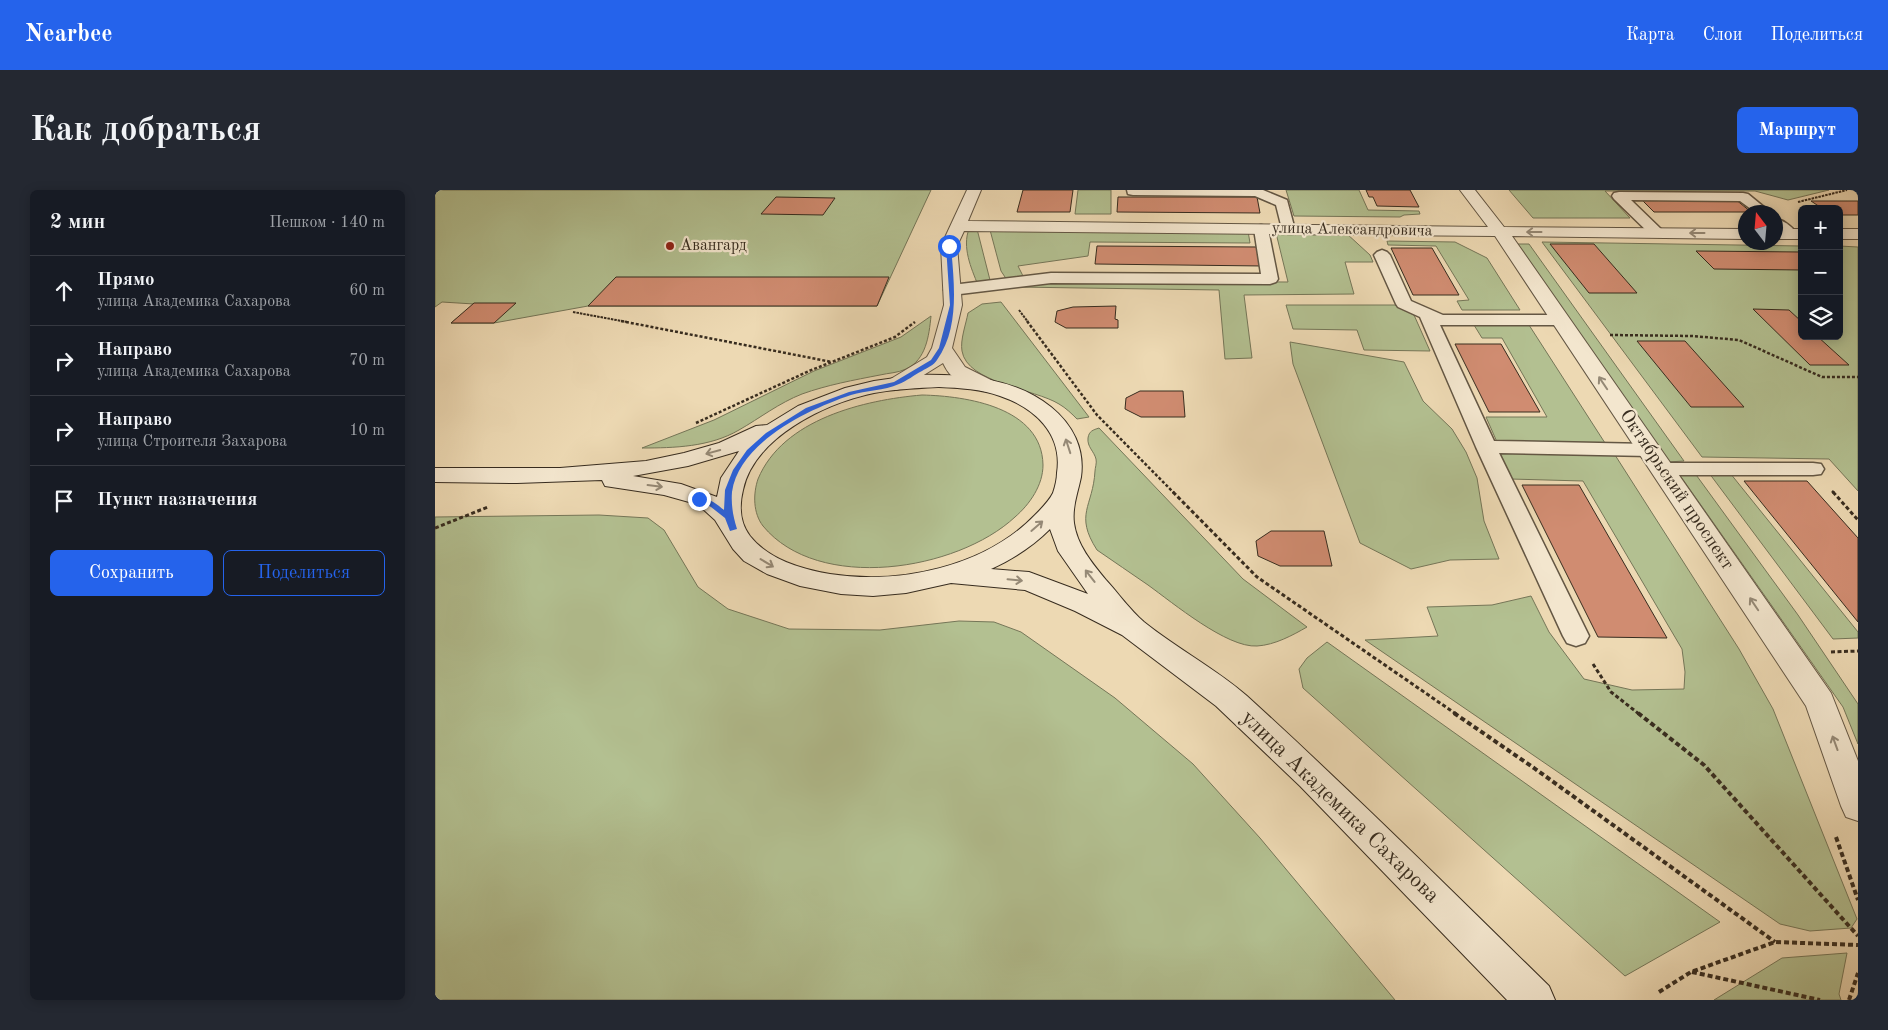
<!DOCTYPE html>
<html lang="ru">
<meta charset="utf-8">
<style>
body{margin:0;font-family:"Old Standard TT",serif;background:#242831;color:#f1f3f6}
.controls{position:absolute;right:15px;top:15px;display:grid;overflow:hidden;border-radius:8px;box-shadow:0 2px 12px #0003}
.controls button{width:45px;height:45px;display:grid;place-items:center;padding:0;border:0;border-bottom:1px solid #363941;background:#171b24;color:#f1f3f6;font:25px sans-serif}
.compass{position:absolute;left:1303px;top:15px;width:45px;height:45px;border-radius:50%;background:#171b24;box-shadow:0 2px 12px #0003;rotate:344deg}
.stop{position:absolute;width:15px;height:15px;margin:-11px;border:4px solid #2563eb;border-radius:50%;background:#fff}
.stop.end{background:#2563eb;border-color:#fff;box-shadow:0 1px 5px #0008}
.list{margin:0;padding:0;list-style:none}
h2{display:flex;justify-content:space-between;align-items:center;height:65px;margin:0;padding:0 20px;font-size:21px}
h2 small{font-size:16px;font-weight:400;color:#9ea1a6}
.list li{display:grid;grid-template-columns:32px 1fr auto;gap:15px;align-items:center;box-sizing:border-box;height:70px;padding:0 20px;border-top:1px solid #363941}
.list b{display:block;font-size:19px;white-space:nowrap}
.list p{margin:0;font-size:16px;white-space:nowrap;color:#9ea1a6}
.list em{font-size:16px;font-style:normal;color:#9ea1a6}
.actions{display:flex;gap:10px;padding:15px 20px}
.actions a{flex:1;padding:11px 0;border:1px solid #2563eb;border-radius:8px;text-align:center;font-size:18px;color:#2563eb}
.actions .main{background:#2563eb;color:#fff}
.icon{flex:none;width:28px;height:28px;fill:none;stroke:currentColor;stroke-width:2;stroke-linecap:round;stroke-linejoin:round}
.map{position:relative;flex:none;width:1423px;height:810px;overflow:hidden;border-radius:8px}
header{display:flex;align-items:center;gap:30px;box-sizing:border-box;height:70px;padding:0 25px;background:#2563eb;color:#fff}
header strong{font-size:24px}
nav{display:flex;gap:28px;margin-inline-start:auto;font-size:18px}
.intro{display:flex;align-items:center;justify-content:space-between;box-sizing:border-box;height:120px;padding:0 30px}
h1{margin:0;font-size:35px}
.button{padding:12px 22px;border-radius:8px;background:#2563eb;color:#fff;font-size:18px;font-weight:700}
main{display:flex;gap:30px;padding:0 30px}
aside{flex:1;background:#171b24;border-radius:8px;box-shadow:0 2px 12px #0003}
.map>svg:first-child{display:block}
.green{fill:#b3c091;stroke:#757658}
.building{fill:#d08c71;stroke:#372c1f}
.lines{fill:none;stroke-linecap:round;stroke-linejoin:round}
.lane-casing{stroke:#645744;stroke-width:3}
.street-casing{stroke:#645744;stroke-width:2}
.secondary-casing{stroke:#372c1f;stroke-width:2}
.path-far3{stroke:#372c1f;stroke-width:2;stroke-dasharray:2.5 1;stroke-linecap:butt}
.path-far2{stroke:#372c1f;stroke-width:2.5;stroke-dasharray:3 2;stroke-linecap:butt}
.path-far1{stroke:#372c1f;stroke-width:3;stroke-dasharray:4 2.5;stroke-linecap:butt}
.path{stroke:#372c1f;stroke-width:4;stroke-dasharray:5 3;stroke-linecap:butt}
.lane{fill:#f3e6ce;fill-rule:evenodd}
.street{fill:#f3e6ce;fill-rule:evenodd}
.secondary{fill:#f3e6ce;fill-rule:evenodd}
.oneway{stroke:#958976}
.route{fill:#2563eb}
.poi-dot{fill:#8f2418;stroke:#f3e6ce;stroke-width:2}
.labels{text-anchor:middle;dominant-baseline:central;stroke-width:4.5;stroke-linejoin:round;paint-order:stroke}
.far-street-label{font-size:16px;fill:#372c1f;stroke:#f3e6ce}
.far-poi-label{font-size:16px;fill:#372c1f;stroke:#f3e6ce;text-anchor:start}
.street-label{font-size:19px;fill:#372c1f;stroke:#f3e6ce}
.near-street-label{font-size:22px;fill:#372c1f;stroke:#f3e6ce}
</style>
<header>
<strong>Nearbee</strong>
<nav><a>Карта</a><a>Слои</a><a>Поделиться</a></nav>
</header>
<div class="intro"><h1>Как добраться</h1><a class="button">Маршрут</a></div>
<main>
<aside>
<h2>2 мин<small>Пешком · 140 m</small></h2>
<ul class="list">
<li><svg class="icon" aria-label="ahead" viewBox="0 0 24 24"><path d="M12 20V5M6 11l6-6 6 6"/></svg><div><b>Прямо</b><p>улица Академика Сахарова</p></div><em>60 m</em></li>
<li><svg class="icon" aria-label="right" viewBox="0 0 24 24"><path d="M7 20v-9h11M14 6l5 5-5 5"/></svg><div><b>Направо</b><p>улица Академика Сахарова</p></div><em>70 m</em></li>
<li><svg class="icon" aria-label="right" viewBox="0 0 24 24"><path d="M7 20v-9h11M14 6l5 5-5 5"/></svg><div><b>Направо</b><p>улица Строителя Захарова</p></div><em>10 m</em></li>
<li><svg class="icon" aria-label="arrive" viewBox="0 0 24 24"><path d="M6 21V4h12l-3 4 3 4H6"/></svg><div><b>Пункт назначения</b></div></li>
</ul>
<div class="actions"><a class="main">Сохранить</a><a>Поделиться</a></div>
</aside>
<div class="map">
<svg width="1423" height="810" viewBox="0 0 1423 810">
<rect width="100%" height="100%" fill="#edd9b3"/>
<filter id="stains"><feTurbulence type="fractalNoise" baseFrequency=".004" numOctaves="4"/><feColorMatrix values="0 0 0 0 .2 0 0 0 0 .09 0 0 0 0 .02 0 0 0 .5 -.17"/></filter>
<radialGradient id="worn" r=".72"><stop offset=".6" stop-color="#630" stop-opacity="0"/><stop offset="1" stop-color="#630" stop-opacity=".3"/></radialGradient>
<g class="green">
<polygon points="0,0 496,0 442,116 153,116 59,133 16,133 39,114 7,112 0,117"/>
<polygon points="643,0 676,0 676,24 640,24"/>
<polygon points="851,0 924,0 933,20 984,21 985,24 969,25 965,27 859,26"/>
<polygon points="1074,0 1394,0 1353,10 1320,1 1170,1 1195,28 1098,28"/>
<path d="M534 39H542L556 94 543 95C536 78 527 57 534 39Z"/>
<polygon points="555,40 813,41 815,53 655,52 653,66 583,76 589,88 572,90 566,81"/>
<polygon points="841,43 911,43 935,65 938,72 910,72 919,104 809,105 817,168 790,169 784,100 579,97 620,91 853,92"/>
<polygon points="952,51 1020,52 1052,68 1085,120 1027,120 1022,111 1034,110 1001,56 953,55"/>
<polygon points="1107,52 1367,56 1367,146 1404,146 1404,56 1423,57 1423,301 1394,269 1267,267"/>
<polygon points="1082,54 1094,54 1249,271 1233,272"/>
<path d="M566 112 654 227 642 229C637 224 631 218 624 214 600 199 532 193 527 161 525 150 531 134 533 123L547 114Z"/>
<polygon points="851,115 960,115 979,125 995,161 929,160 922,140 858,139"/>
<path d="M496 126C494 146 491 170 471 179 463 183 453 183 445 185 419 190 392 195 367 204 344 213 325 228 304 240 275 257 239 258 207 258L279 230 379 181 466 147Z"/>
<polygon points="1039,135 1094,135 1170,253 1062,252 1051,227 1112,227 1067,148 1047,148"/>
<polygon points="855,152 969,172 988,211 1017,239 1031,262 1042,288 1049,331 1064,369 1015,370 976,379 925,353 858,174"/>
<path d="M487 205C531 206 607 217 608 275 608 295 595 314 580 327 522 381 383 403 328 336 318 323 318 304 323 289 348 229 429 210 487 205Z"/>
<path d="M664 238 808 389 872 437C858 445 840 455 822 456 792 458 738 413 713 395 696 383 679 372 662 360 639 324 658 317 660 281 660 278 662 273 661 269 659 261 652 257 653 248 654 241 658 240 664 238Z"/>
<polygon points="1063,263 1180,265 1304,459 1338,519 1422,729 1416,738 1375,741 1345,734 930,450 1003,446 992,417 1057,415 1096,406 1114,442 1149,489 1197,500 1249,499 1250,482 1247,459 1148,291 1075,289"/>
<polygon points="1242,281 1259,282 1363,425 1423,514 1423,554 1408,517"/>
<polygon points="1274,283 1295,283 1423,442 1423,448 1398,449"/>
<polygon points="164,325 213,328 229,340 263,397 293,419 354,439 445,440 524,431 559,432 586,442 680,508 758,574 825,648 960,810 0,810 0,327"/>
<polygon points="892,452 1285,732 1190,786 868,498 864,479 872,468"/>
<polygon points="1412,763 1404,804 1406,810 1279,810 1347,768"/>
</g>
<g class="building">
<polygon points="588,0 638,0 635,22 582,22"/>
<polygon points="931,0 975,0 984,17 942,16 938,7 934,7"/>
<polygon points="341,7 400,8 388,25 326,24"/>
<polygon points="683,7 822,7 825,23 682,22"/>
<polygon points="1206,9 1300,9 1316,22 1219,22"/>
<polygon points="1376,11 1423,11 1423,25 1404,25 1404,19 1388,19"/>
<polygon points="1115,54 1159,54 1202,103 1154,103"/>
<polygon points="662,56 824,57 828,76 660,74"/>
<polygon points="956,58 997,58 1024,105 978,105"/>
<polygon points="1261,61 1366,62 1367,80 1279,79"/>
<polygon points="181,87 454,87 442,116 153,116"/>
<polygon points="39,113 81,113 59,133 16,133"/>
<polygon points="681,116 680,129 683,130 683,138 631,138 620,132 622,121 638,117"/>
<polygon points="1318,119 1354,120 1367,132 1367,146 1382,146 1414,175 1375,175"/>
<polygon points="1202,151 1250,151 1309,217 1256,217"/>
<polygon points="1020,154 1066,154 1105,222 1054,222"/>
<polygon points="705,201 748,201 750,227 706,227 690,219 691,208"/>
<polygon points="1309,291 1372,291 1423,348 1423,432"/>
<polygon points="1087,295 1144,295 1232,448 1163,447"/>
<polygon points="836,341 889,341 897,376 845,376 823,366 821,351"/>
</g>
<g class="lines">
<g class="lane-casing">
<g id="lane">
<polygon points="692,0 828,0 852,10 860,40 858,43 848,43 841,15 820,6 698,5 693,4"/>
<polygon points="1184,2 1308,3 1313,4 1335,22 1320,22 1305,11 1196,10 1227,40 1229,43 1227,46 1217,46 1179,9 1177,6 1179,3"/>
<path d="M1340 28C1348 30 1358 37 1362 44L1360 47H1350L1340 39Z"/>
<polygon points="826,35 831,36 833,39 843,89 841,92 835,94 616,93 517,105 511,103 509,100 511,97 517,95 616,83 826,84 819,39 821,36"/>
<polygon points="947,60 952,62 955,65 976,111 1008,125 1125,125 1131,126 1133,130 1131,134 1125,135 1005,135 1059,251 1214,254 1221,256 1224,260 1221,264 1214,266 1064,263 1154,446 1150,453 1141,456 1132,453 1128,446 1041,257 985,127 963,117 961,114 939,65 942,62"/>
<polygon points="1227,273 1378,273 1386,274 1389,279 1386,284 1378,285 1227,285 1219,284 1216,279 1219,274"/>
</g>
</g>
<g class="street-casing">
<g id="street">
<path d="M532 0H546L533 31 1053 37 1025 0H1040L1069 37 1310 39V49L1077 46 1396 503 1423 571V631L1411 627 1406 616 1371 516 1060 46 529 41 522 56 527 115 517 158 530 177 562 193 565 197 562 201C548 205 529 194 517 186 513 183 510 177 508 173L468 198 461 200 454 198 451 194 454 190 492 167 497 158 509 115 506 56Z"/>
<rect x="1340" y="39" width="27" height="10"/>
<rect x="1404" y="39" width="19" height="10"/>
</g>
</g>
<g class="secondary-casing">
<path id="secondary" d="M481 185C527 184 579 187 616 217 638 235 650 259 646 287 643 302 637 317 639 333 642 355 657 373 671 390 683 403 695 420 709 432 741 458 780 478 812 506 915 600 1014 698 1114 796L1120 810H1072L865 596 781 516 687 445 640 421 590 400 516 393 471 403 438 406 406 404 365 396 332 384 309 371 298 359 280 330 269 320 254 312 229 305 170 296 167 290 82 293 0 292V278H125L211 271 249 263 284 253 321 236 332 235 363 216 410 198 439 191ZM504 197C525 198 546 199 565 206 600 218 628 244 622 283 622 289 620 297 618 303 614 311 606 319 600 325 550 377 464 395 395 384 367 379 334 370 315 346 305 333 304 316 308 300 319 247 391 213 439 203 461 199 483 198 504 197ZM304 261 286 288 282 307 246 294 198 286 253 276ZM615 339 623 361 653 404 594 382 556 379C578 369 598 356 615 339Z"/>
</g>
<g class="path-far3">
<polyline points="1363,12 1412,0"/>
<polyline points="584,120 593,132"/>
<polyline points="138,122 192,132"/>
</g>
<g class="path-far2">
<polyline points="186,131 397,172"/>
<polyline points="592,131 662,225 739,303"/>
<polyline points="1175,145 1257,146 1304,150 1387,187 1423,187"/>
<polyline points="261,233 374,181 460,147 480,132"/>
<polyline points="1397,301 1399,303"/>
</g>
<g class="path-far1">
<polyline points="738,302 822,387 1021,524"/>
<polyline points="1398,302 1423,330"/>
<polyline points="0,338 53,317"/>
<polyline points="1396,462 1423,461"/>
<polyline points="1158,474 1176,502 1204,524"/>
</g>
<g class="path">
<polyline points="1019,523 1099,578 1340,752"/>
<polyline points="1203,523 1269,575 1423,746"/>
<polyline points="1401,647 1423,710"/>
<polyline points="1257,782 1385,810"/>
<polyline points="1224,802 1256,782 1340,752 1423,755"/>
<polyline points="1414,810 1423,783"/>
</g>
<use href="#lane" class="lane"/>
<use href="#street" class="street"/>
<use href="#secondary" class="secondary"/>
</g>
<defs><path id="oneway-shaft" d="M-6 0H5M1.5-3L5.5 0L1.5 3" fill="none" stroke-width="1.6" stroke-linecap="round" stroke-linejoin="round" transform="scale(1.25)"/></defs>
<g class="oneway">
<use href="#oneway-shaft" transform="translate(1099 42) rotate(-180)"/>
<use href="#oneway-shaft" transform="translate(1262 43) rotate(-180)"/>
<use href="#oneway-shaft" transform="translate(1168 193) rotate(-124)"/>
<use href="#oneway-shaft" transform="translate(633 256) rotate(-108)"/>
<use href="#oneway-shaft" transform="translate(278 262) rotate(165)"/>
<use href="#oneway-shaft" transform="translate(220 296) rotate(7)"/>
<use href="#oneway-shaft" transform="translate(602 336) rotate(-41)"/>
<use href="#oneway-shaft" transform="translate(332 373) rotate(31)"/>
<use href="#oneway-shaft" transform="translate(655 386) rotate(-128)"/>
<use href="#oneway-shaft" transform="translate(580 390) rotate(6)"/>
<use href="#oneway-shaft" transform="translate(1319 414) rotate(-124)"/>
<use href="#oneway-shaft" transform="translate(1400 553) rotate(-110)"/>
</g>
<path class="route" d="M514 54 516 56C519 93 525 138 502 170 499 175 492 178 487 181 479 185 472 191 464 194 449 201 431 200 416 205 374 219 304 252 297 302 296 315 298 326 302 339L295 341 290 328 276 317 261 309C269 304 282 314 289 320L290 300 298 280 312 260 331 243 371 218 414 202 459 192 496 170 504 158 515 115 511 56Z"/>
<circle class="poi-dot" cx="235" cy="56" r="5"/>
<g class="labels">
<g class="far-street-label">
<text transform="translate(917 40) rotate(1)">улица Александровича</text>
</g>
<g class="far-poi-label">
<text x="245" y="56">Авангард</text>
</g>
<g class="street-label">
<text transform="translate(1241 300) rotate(56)">Октябрьский проспект</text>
</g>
<g class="near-street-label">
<text transform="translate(905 617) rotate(44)">улица Академика Сахарова</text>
</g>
</g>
<rect width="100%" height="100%" filter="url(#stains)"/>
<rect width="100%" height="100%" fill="url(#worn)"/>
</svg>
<div class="controls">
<button>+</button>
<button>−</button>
<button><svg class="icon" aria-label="layers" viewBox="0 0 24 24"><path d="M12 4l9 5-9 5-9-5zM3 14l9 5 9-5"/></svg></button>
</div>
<svg class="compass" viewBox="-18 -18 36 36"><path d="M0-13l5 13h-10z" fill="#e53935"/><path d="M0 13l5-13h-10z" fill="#9ea1a6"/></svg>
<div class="stop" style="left:514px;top:56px"></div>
<div class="stop end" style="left:264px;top:309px"></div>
</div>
</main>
